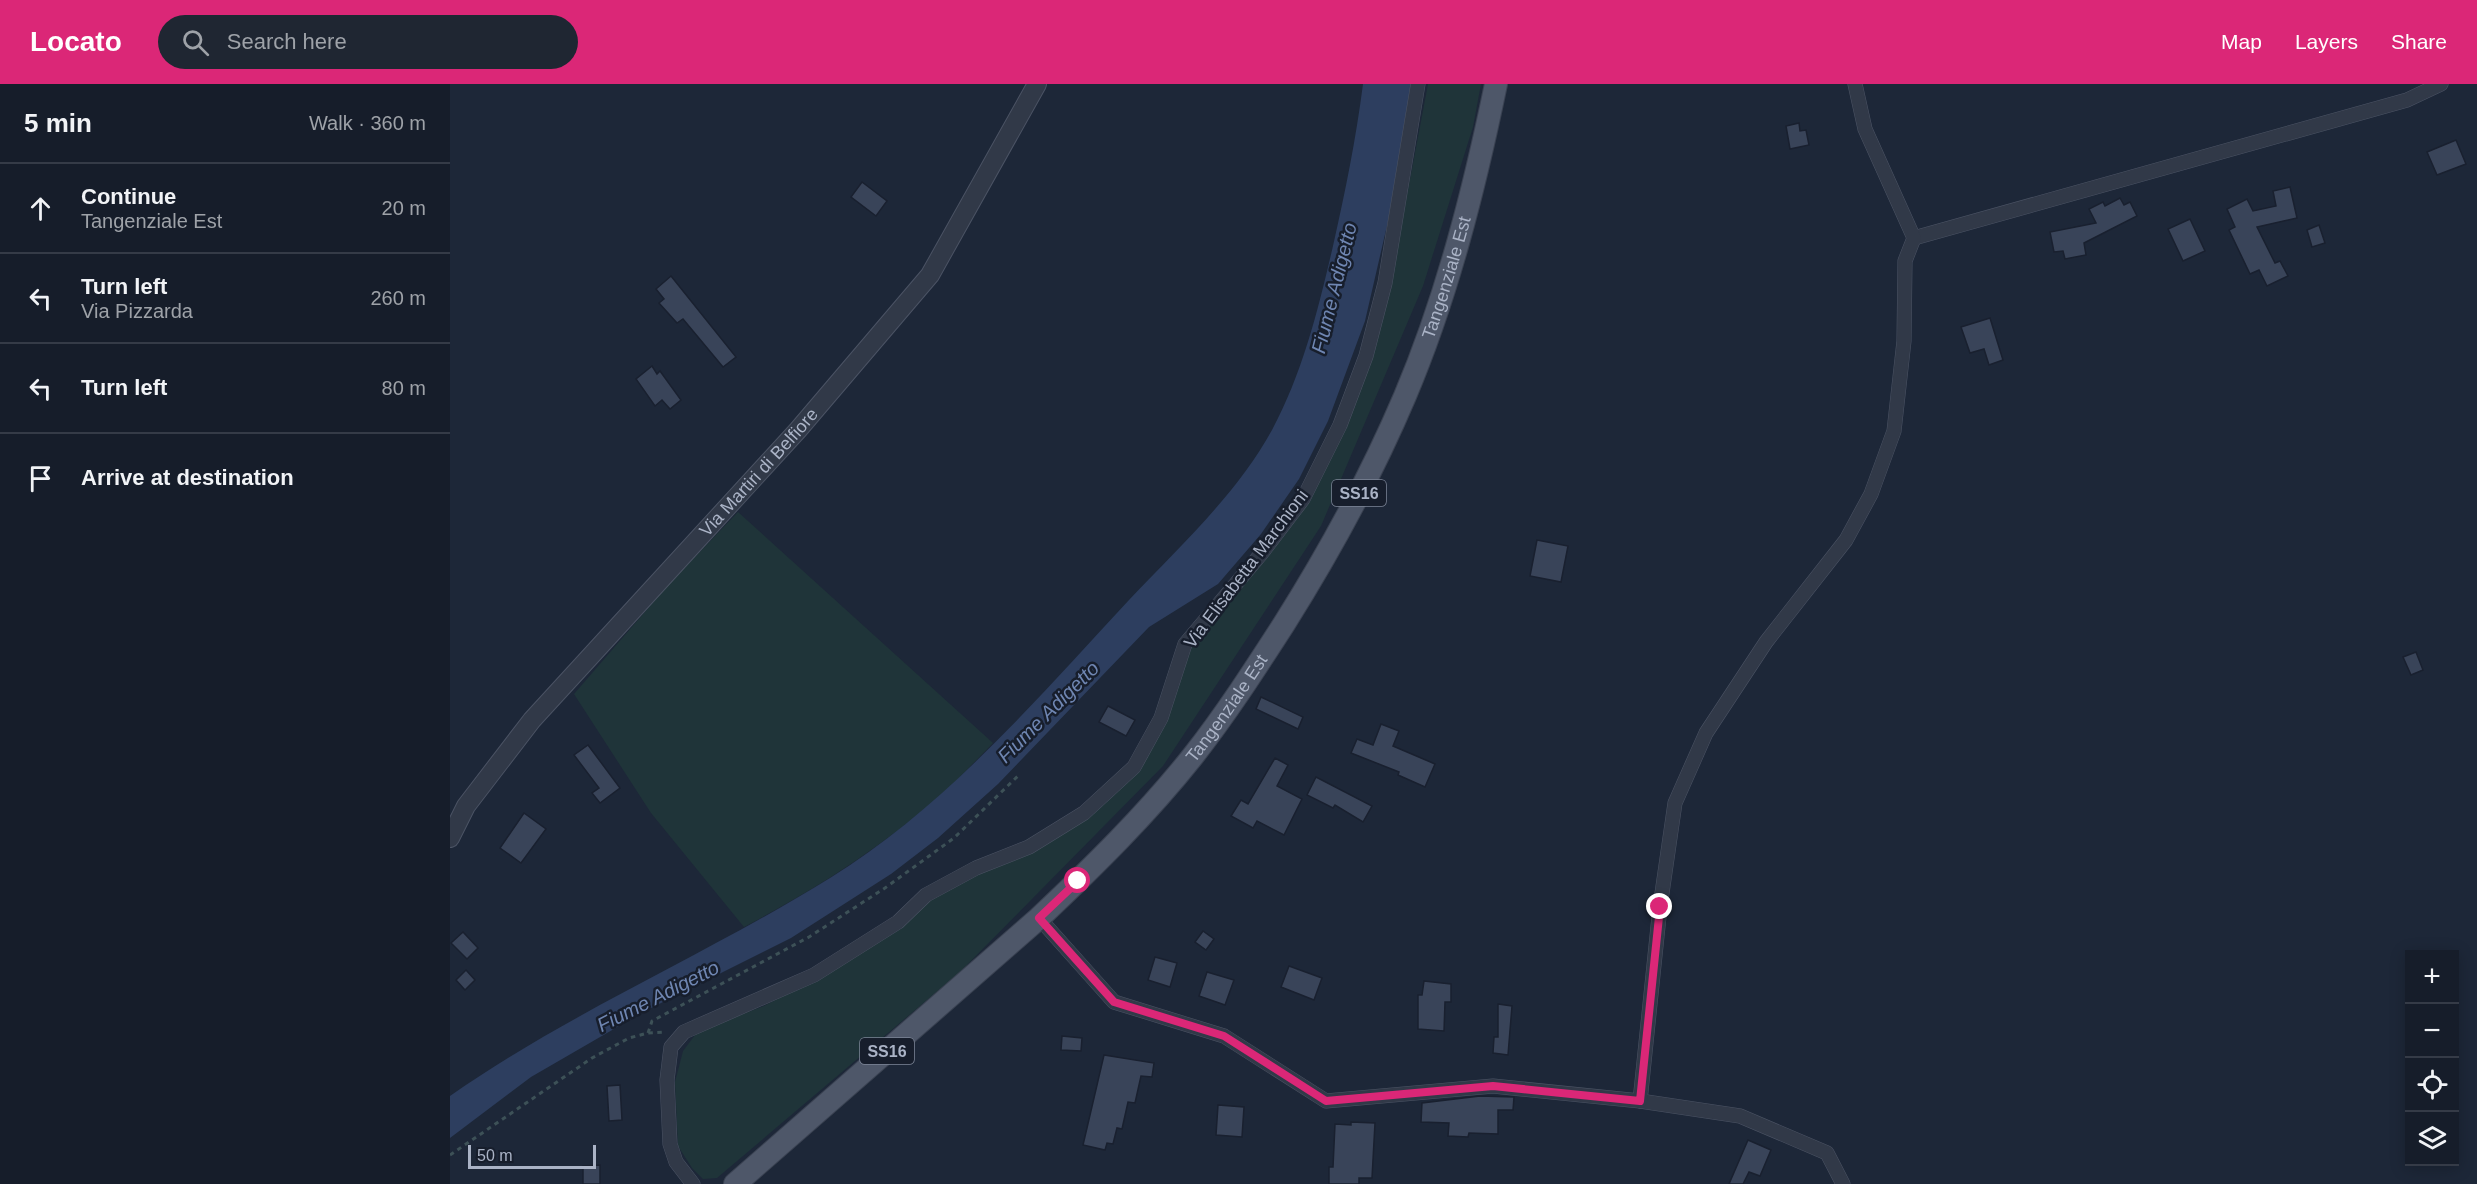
<!DOCTYPE html>
<meta charset="utf-8">
<style>
body{margin:0;font-family:Helvetica,sans-serif;background:#1f2632;color:#f1f3f6}
.controls{position:absolute;right:18px;bottom:18px;display:grid;overflow:hidden;border-radius:0px;box-shadow:0 3px 15px #0003}
.controls button{width:54px;height:54px;display:grid;place-items:center;padding:0;border:0;border-bottom:2px solid #353b47;background:#161d2a;color:#f1f3f6;font:30px sans-serif}
.scale{position:absolute;left:18px;bottom:15px;width:128px;box-sizing:border-box;padding-left:6px;border:3px solid #aab3c6;border-top:0;font-size:16px;line-height:21px;white-space:nowrap;color:#aab3c6;-webkit-text-stroke:4px #171e2c;paint-order:stroke}
.stop{position:absolute;width:18px;height:18px;margin:-14px;border:4px solid #db2777;border-radius:50%;background:#fff}
.stop.end{background:#db2777;border-color:#fff;box-shadow:0 2px 6px #0008}
.list{margin:0;padding:0;list-style:none}
h2{display:flex;justify-content:space-between;align-items:center;height:78px;margin:0;padding:0 24px;font-size:26px}
h2 small{font-size:20px;font-weight:400;color:#9ea2a8}
.list li{display:grid;grid-template-columns:39px 1fr auto;gap:18px;align-items:center;box-sizing:border-box;height:90px;padding:0 24px;border-top:2px solid #353b47}
.list b{display:block;font-size:22px;white-space:nowrap}
.list p{margin:0;font-size:20px;white-space:nowrap;color:#9ea2a8}
.list em{font-size:20px;font-style:normal;color:#9ea2a8}
.icon{flex:none;width:33px;height:33px;fill:none;stroke:currentColor;stroke-width:2;stroke-linecap:round;stroke-linejoin:round}
.map{position:relative;flex:none;width:2027px;height:1100px;overflow:hidden}
header{display:flex;align-items:center;gap:36px;box-sizing:border-box;height:84px;padding:0 30px;background:#db2777;color:#fff}
header strong{font-size:28px}
nav{display:flex;gap:33px;margin-inline-start:auto;font-size:21px}
.search{width:420px;height:54px;background:#1f2632;display:flex;align-items:center;gap:15px;box-sizing:border-box;padding:0 21px;border-radius:33px;color:#9ea2a8;font-size:22px}
main{display:flex}
aside{flex:1;background:#161d2a}
.map>svg:first-child{display:block}
.green{fill:#1f3439}
.water{fill:#2d3e5f}
.building{fill:#394459;stroke:#19202f;stroke-width:1.5}
.lines{fill:none;stroke-linecap:round;stroke-linejoin:round}
.minor-casing{stroke:#4b5364;stroke-width:15}
.tertiary-casing{stroke:#4b5364;stroke-width:20}
.primary-casing{stroke:#3a4252;stroke-width:24}
.path{stroke:#3d5157;stroke-width:3;stroke-dasharray:4.5 4.5;stroke-linecap:butt}
.minor{stroke:#313948;stroke-width:14}
.tertiary{stroke:#313948;stroke-width:18}
.primary{stroke:#4e5769;stroke-width:22}
.route{stroke:#db2777;stroke-width:8}
.labels{text-anchor:middle;dominant-baseline:central;stroke-width:5;stroke-linejoin:round;paint-order:stroke}
.shield{fill:#171e2c;stroke:#7e8698;stroke-width:1.5}
.shield-label{font-size:16px;font-weight:bold;fill:#aab3c6}
.street-label{font-size:18px;fill:#aab3c6;stroke:#171e2c}
.water-label{font-size:20px;font-style:italic;fill:#6f86b2;stroke:#171e2c}
</style>
<header>
<strong>Locato</strong>
<div class="search"><svg class="icon" aria-label="search" viewBox="0 0 24 24"><circle cx="10" cy="10" r="6"/><path d="M15 15l6 6"/></svg>Search here</div>
<nav><a>Map</a><a>Layers</a><a>Share</a></nav>
</header>
<main>
<aside>
<h2>5 min<small>Walk · 360 m</small></h2>
<ul class="list">
<li><svg class="icon" aria-label="ahead" viewBox="0 0 24 24"><path d="M12 20V5M6 11l6-6 6 6"/></svg><div><b>Continue</b><p>Tangenziale Est</p></div><em>20 m</em></li>
<li><svg class="icon" aria-label="left" viewBox="0 0 24 24"><path d="M17 20v-9H6M10 6l-5 5 5 5"/></svg><div><b>Turn left</b><p>Via Pizzarda</p></div><em>260 m</em></li>
<li><svg class="icon" aria-label="left" viewBox="0 0 24 24"><path d="M17 20v-9H6M10 6l-5 5 5 5"/></svg><div><b>Turn left</b></div><em>80 m</em></li>
<li><svg class="icon" aria-label="arrive" viewBox="0 0 24 24"><path d="M6 21V4h12l-3 4 3 4H6"/></svg><div><b>Arrive at destination</b></div></li>
</ul>
</aside>
<div class="map">
<svg width="2027" height="1100" viewBox="0 0 2027 1100">
<rect width="100%" height="100%" fill="#1d2738"/>
<g class="green">
<polygon points="978,0 1031,0 1023,43 973,202 871,442 713,682 510,888 267,1094 253,1095 242,1084 228,1062 225,998 233,967 248,947 314,922 363,896 478,814 523,790 578,768 685,687 740,563 856,421 941,196"/>
<path d="M288 428 543 659C526 676 509 695 491 711 431 764 364 806 294 843L201 729 124 610 219 500Z"/>
</g>
<path class="water" d="M913 0H962L951 81 915 237 878 337 849 395 811 450 768 500 699 543 548 700 488 754 441 790 341 854 195 927 81 993 0 1054V1012C120 928 256 871 380 794 495 723 588 614 679 516 729 463 787 410 822 346 853 288 868 226 883 162 895 109 906 55 913 0Z"/>
<g class="building">
<polygon points="1349,39 1350,47 1356,46 1359,61 1340,65 1336,42"/>
<polygon points="2006,56 2016,80 1987,91 1977,68"/>
<polygon points="412,98 437,117 426,132 401,113"/>
<polygon points="1840,103 1847,134 1807,143 1825,179 1830,177 1838,192 1817,202 1809,186 1800,190 1779,146 1785,143 1777,125 1797,115 1803,127 1826,122 1823,107"/>
<polygon points="1670,114 1674,121 1680,118 1687,132 1634,159 1636,171 1615,175 1613,167 1604,168 1600,148 1646,139 1639,125 1653,118 1655,122"/>
<polygon points="1740,135 1755,167 1733,177 1718,145"/>
<polygon points="1869,141 1875,159 1862,163 1857,146"/>
<polygon points="221,192 286,273 273,283 233,235 227,239 209,219 214,215 206,205"/>
<polygon points="1540,234 1553,276 1539,281 1534,265 1520,269 1511,243"/>
<polygon points="202,282 207,290 210,287 231,316 220,325 212,316 205,322 186,295"/>
<polygon points="1087,456 1118,462 1111,498 1080,492"/>
<polygon points="1966,568 1973,586 1961,591 1953,573"/>
<polygon points="811,613 853,633 848,645 806,625"/>
<polygon points="658,622 685,636 676,652 649,638"/>
<polygon points="931,640 949,647 943,662 985,680 975,703 948,691 949,688 901,669 907,655 923,661"/>
<polygon points="138,661 170,704 150,719 142,709 149,704 124,671"/>
<polygon points="825,674 838,681 827,702 852,715 834,751 807,737 803,744 781,732 791,716 798,720"/>
<polygon points="866,693 922,722 913,738 885,721 883,724 857,711"/>
<polygon points="74,729 96,745 71,779 50,764"/>
<polygon points="753,847 764,855 756,866 745,858"/>
<polygon points="13,848 28,864 17,875 1,859"/>
<polygon points="705,873 727,879 720,903 698,896"/>
<polygon points="839,882 872,894 864,916 831,903"/>
<polygon points="16,886 25,896 15,906 6,896"/>
<polygon points="757,888 784,896 775,921 749,912"/>
<polygon points="974,897 1001,900 1001,918 995,918 994,947 968,945 968,911 972,911"/>
<polygon points="1048,920 1062,922 1058,971 1043,969 1044,953 1048,953"/>
<polygon points="612,952 632,954 631,967 611,966"/>
<polygon points="654,971 704,979 702,993 691,992 685,1019 678,1018 672,1045 667,1044 663,1060 657,1059 655,1066 633,1061"/>
<polygon points="170,1001 172,1036 159,1037 157,1002"/>
<polygon points="1030,1012 1064,1013 1063,1026 1048,1026 1048,1050 1019,1049 1018,1053 998,1052 999,1039 971,1038 972,1019"/>
<polygon points="768,1021 794,1023 792,1053 766,1051"/>
<polygon points="901,1038 925,1039 922,1094 909,1094 909,1100 879,1100 879,1083 883,1083 885,1040 901,1041"/>
<polygon points="1298,1056 1321,1066 1310,1092 1299,1088 1293,1100 1279,1100"/>
<polygon points="150,1081 150,1100 133,1100 133,1082"/>
</g>
<g class="lines">
<g class="minor-casing">
<g id="minor">
<polyline points="1464,154 1957,16 1991,0"/>
<polyline points="589,834 664,918 774,952 876,1017 1043,1002 1190,1017 1290,1032 1377,1069 1393,1100"/>
<polyline points="1190,1017 1210,823 1225,719 1256,649 1316,558 1396,456 1421,410 1444,347 1454,257 1455,177 1464,154 1415,45 1405,0"/>
<polyline points="243,1100 226,1078 220,1060 217,996 221,963 234,948 364,891 448,838 476,811 526,784 579,763 634,729 684,683 711,634 735,560 811,470 853,415 890,341 916,272 935,199 968,0"/>
</g>
</g>
<g class="tertiary-casing">
<g id="tertiary">
<path id="s1" d="M0 754 16 722 82 636 348 346 480 191 587 0"/>
</g>
</g>
<g class="primary-casing">
<g id="primary">
<path id="s2" d="M285 1100 589 834C643 783 697 730 743 672 776 630 805 585 834 540 880 467 921 392 955 312 997 213 1024 106 1046 0"/>
</g>
</g>
<g class="path">
<polyline points="198,949 202,937 359,853 435,804 504,754 570,690"/>
<polyline points="0,1071 142,974 179,954 198,949 215,948"/>
</g>
<use href="#minor" class="minor"/>
<use href="#tertiary" class="tertiary"/>
<use href="#primary" class="primary"/>
</g>
<g class="lines">
<polyline class="route" points="628,797 589,834 664,918 774,952 876,1017 1043,1002 1190,1017 1210,823"/>
</g>
<g class="labels">
<g class="shield">
<rect x="882" y="396" width="54" height="26" rx="4.5"/>
<rect x="410" y="954" width="54" height="26" rx="4.5"/>
</g>
<g class="shield-label">
<text x="909" y="409">SS16</text>
<text x="437" y="967">SS16</text>
</g>
<g class="street-label">
<text stroke="none"><textPath href="#s2" startOffset="1172">Tangenziale Est</textPath></text>
<text stroke="none"><textPath href="#s1" startOffset="480">Via Martiri di Belfiore</textPath></text>
<text transform="translate(796 485) rotate(-53)">Via Elisabetta Marchioni</text>
<text stroke="none"><textPath href="#s2" startOffset="686">Tangenziale Est</textPath></text>
</g>
<g class="water-label">
<text transform="translate(884 204) rotate(-76)">Fiume Adigetto</text>
<text transform="translate(598 628) rotate(-45)">Fiume Adigetto</text>
<text transform="translate(208 912) rotate(-27)">Fiume Adigetto</text>
</g>
</g>
</svg>
<div class="controls">
<button>+</button>
<button>−</button>
<button><svg class="icon" aria-label="locate" viewBox="0 0 24 24"><circle cx="12" cy="12" r="6"/><path d="M12 2v4M12 18v4M2 12h4M18 12h4"/></svg></button>
<button><svg class="icon" aria-label="layers" viewBox="0 0 24 24"><path d="M12 4l9 5-9 5-9-5zM3 14l9 5 9-5"/></svg></button>
</div>
<div class="scale">50 m</div>
<div class="stop" style="left:628px;top:797px"></div>
<div class="stop end" style="left:1210px;top:823px"></div>
</div>
</main>
